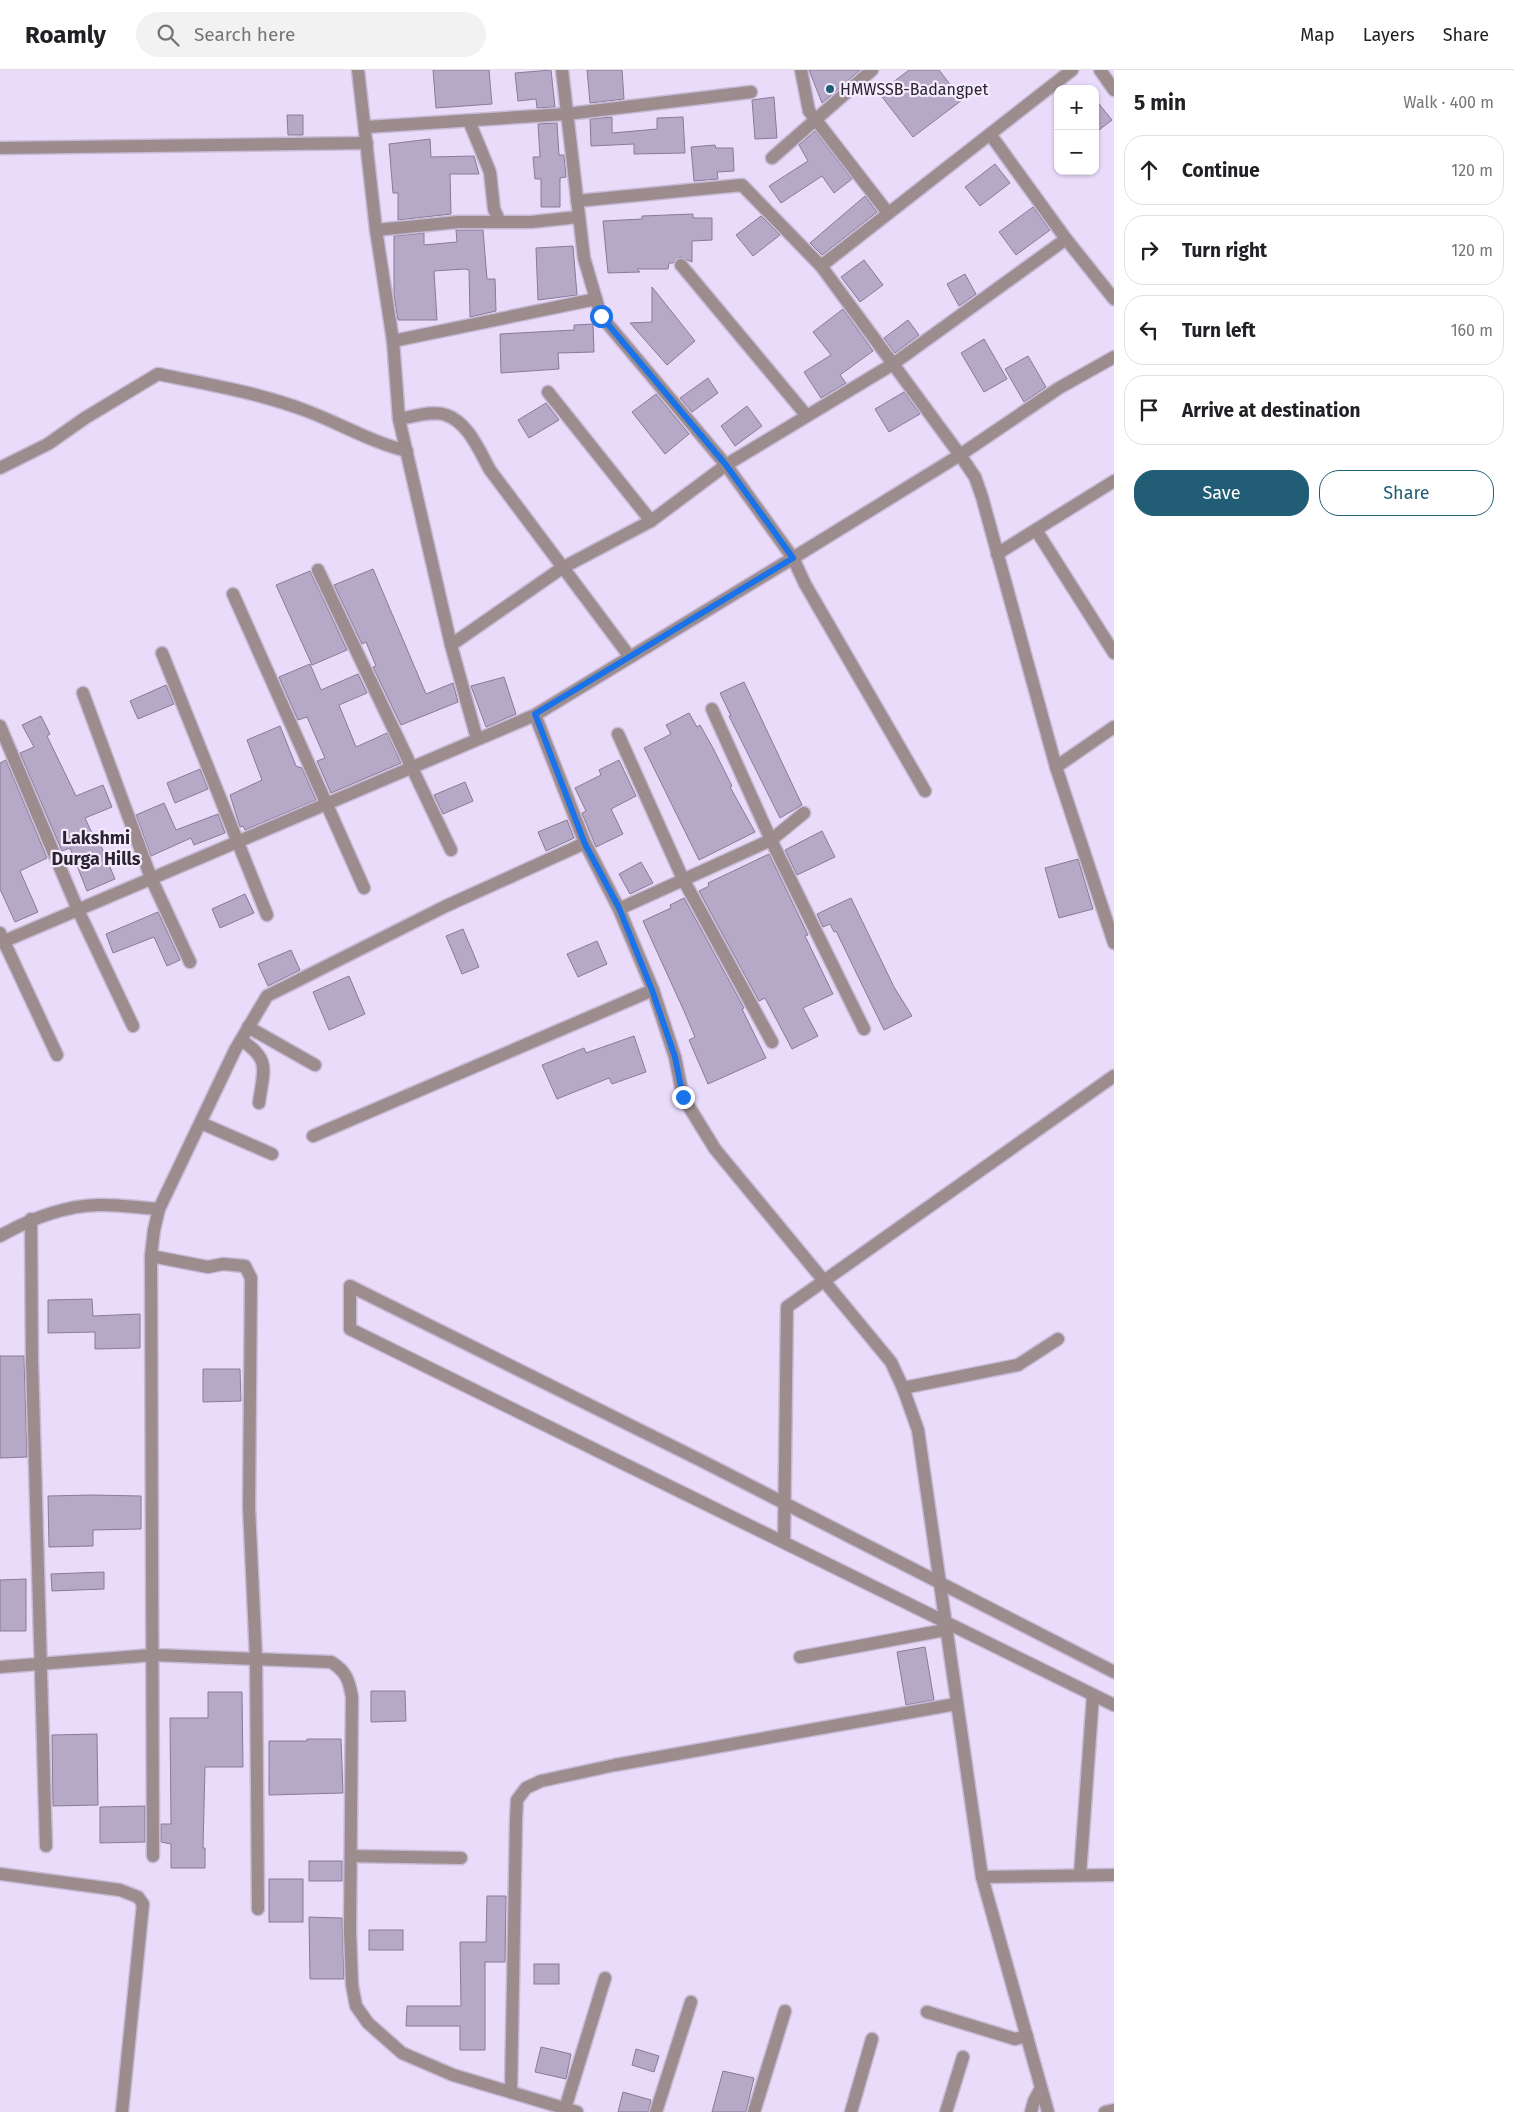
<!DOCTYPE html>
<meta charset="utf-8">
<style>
body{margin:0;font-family:"Fira Sans",sans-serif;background:#f2f2f2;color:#202124}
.controls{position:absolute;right:15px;top:15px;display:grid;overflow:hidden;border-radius:10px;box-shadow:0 1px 4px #0004}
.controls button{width:45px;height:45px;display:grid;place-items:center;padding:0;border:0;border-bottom:1px solid #e0e0e0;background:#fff;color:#202124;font:25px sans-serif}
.stop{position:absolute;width:15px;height:15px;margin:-11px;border:4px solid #1a73e8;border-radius:50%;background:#fff}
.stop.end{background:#1a73e8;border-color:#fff;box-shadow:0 1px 5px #0008}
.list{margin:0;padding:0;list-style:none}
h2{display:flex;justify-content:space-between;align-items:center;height:65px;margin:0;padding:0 20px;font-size:21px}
h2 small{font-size:16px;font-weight:400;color:#757577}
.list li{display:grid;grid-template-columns:32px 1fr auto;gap:15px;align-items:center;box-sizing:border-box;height:70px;margin:0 10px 10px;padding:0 10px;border:1px solid #e0e0e0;border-radius:20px}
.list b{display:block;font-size:19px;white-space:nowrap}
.list em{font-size:16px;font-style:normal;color:#757577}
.actions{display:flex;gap:10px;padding:15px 20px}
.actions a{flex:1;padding:11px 0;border:1px solid #215e75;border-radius:20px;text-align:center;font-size:18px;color:#215e75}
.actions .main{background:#215e75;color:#fff}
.icon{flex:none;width:28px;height:28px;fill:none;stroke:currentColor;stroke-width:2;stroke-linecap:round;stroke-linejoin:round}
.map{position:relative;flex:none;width:1114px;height:2042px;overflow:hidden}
header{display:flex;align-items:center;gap:30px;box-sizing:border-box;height:70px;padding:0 25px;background:#fff;border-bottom:1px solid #e0e0e0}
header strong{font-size:24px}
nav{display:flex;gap:28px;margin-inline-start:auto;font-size:18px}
.search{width:350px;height:45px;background:#f2f2f2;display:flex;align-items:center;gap:12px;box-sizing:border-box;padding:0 18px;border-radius:28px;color:#757577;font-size:19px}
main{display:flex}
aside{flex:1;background:#fff}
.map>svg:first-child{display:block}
.building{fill:#b6a8c7;stroke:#887b98}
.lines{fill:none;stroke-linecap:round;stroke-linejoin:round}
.minor-casing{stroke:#c7bad6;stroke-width:15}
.minor{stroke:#9c8c8e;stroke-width:12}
.route{stroke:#1a73e8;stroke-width:6}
.poi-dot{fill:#215e75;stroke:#f4ebfe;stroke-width:2}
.labels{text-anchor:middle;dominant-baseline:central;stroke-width:4.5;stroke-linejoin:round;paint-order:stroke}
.poi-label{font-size:16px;fill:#2a2430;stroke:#f4ebfe;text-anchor:start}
.neighbourhood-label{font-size:18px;font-weight:bold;fill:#2a2430;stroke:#f4ebfe}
</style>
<header>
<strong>Roamly</strong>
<div class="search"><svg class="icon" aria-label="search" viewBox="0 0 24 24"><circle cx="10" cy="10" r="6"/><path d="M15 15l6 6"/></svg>Search here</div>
<nav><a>Map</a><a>Layers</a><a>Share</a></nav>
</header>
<main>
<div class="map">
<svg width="1114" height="2042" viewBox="0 0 1114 2042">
<rect width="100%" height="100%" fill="#eadbfb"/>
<g class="building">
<polygon points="433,0 489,0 492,34 436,38"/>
<polygon points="551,0 555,37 537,38 536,29 518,31 515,3"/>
<polygon points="587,0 622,0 624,29 590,33"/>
<polygon points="809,0 860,0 822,33"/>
<polygon points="909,0 939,0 962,30 913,67 879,23"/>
<polygon points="774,27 777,68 755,69 752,30"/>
<polygon points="1095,29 1112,50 1095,63"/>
<polygon points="287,45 303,45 303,65 288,65"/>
<polygon points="612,47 612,63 657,59 657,48 683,47 685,83 634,84 634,74 591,76 590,49"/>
<polygon points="557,53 559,85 564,85 566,107 560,108 560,137 541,137 541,109 535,109 533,87 540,87 538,54"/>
<polygon points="815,61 852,109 834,123 822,106 781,133 769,116 808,91 799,75"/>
<polygon points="430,69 431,87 474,86 479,104 450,104 451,144 398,150 398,123 393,123 389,74"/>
<polygon points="715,75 716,78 733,78 734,101 717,102 718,109 694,111 691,77"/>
<polygon points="995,94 1010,113 980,136 965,117"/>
<polygon points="865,126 877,142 822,185 810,173"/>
<polygon points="1033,137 1050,160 1016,185 999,162"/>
<polygon points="693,144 693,148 712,148 712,170 692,171 692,192 680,187 673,193 669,193 668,199 637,199 640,202 608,203 603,151 642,149 642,146"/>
<polygon points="761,146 780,165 753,186 736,165"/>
<polygon points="456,160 483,160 487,209 495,209 496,241 470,247 469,200 465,199 434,201 437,250 398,250 394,226 394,166 424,163 424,175 457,172"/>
<polygon points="573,176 577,225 538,230 536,178"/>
<polygon points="864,190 883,215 860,232 841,207"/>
<polygon points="965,204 976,224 959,236 947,214"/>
<polygon points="652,217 695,271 667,295 630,253 652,252"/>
<polygon points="843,239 873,281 840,305 846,313 821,328 804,302 831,285 813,262"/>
<polygon points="908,250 919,265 895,283 884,268"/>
<polygon points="593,254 594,282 558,283 559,299 501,303 500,264 574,260 574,255"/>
<polygon points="984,269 1007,309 984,322 961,283"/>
<polygon points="1028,286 1046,317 1024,332 1005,299"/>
<polygon points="708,308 718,323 692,342 680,328"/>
<polygon points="904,322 920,344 889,362 875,339"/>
<polygon points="656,324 689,364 665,384 632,342"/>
<polygon points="546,333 559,350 529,368 518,350"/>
<polygon points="747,336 762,356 735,376 721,356"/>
<polygon points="373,499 426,624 453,613 458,632 401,655 373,597 376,596 366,572 362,574 334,515"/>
<polygon points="310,501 347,580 312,595 276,515"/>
<polygon points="310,594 321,620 358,604 367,623 339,635 356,677 387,663 401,693 331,723 317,691 325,688 307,647 298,650 279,607"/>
<polygon points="504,607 516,644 486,657 471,616"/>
<polygon points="744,612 802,735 780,748 729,646 731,646 720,623"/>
<polygon points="166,615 174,634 138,649 130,631"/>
<polygon points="689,643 697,657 700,655 713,678 732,716 730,717 755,762 699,790 644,678 671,664 666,655"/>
<polygon points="41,646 50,664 47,666 76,726 103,715 112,737 85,748 96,772 99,771 115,809 87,821 70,778 62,781 20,683 34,677 22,655"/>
<polygon points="280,656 296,696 302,698 316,730 245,760 243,756 240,757 230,725 262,710 247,670"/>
<polygon points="6,690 47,788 20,801 38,842 15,852 0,819 0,693"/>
<polygon points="619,690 636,726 611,739 623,764 596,777 582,743 586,741 575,718 601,705 599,700"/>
<polygon points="200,699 208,719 175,733 167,713"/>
<polygon points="465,712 473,731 443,744 434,725"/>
<polygon points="164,733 176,760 218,744 225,763 194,775 191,768 151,786 136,745"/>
<polygon points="567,750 574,768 546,781 538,762"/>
<polygon points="822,761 835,787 797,805 785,780"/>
<polygon points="769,784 808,865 805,866 833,924 803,938 818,966 792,979 765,928 759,931 699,821 709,816 708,813"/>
<polygon points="1078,789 1093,839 1059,848 1045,798"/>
<polygon points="641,792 653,813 630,824 619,804"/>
<polygon points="245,824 254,843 220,858 212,839"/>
<polygon points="684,828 744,938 742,939 766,988 708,1014 689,970 695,967 684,941 643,851 671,838 670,835"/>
<polygon points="851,828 894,917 912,946 884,960 836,861 834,862 830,854 823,857 817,844"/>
<polygon points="158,842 180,890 167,896 154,867 113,883 106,864"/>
<polygon points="463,859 479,897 462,904 446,866"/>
<polygon points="597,871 607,894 578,907 567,884"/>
<polygon points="291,880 300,900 268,916 258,894"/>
<polygon points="349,906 365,944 329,960 313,922"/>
<polygon points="634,966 646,1002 612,1014 609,1008 557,1029 542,995 584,978 586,983"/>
<polygon points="92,1229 93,1246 140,1244 140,1278 95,1279 95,1262 48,1263 48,1230"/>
<polygon points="0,1286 24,1286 27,1387 0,1388"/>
<polygon points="203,1299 240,1299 241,1331 203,1332"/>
<polygon points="93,1425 141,1426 141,1459 93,1460 93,1476 49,1477 48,1426"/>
<polygon points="104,1502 104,1519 52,1521 51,1504"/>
<polygon points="26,1509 26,1561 0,1561 0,1510"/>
<polygon points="925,1577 934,1630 906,1635 897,1582"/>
<polygon points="371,1621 405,1621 406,1651 371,1652"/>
<polygon points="208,1622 242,1622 243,1697 205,1697 203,1778 205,1778 205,1798 171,1798 171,1774 161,1772 161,1754 171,1754 170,1648 208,1648"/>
<polygon points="97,1664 98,1735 53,1736 52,1665"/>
<polygon points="307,1669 341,1669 343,1723 269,1725 269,1671 307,1671"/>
<polygon points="145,1736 145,1772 100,1773 100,1737"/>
<rect x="309" y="1791" width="33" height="20"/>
<rect x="269" y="1809" width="34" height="43"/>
<polygon points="487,1826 506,1826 505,1892 485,1892 485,1980 460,1980 460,1956 406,1956 407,1936 461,1936 460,1872 486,1872"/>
<polygon points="309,1847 342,1848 344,1909 310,1909"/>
<rect x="369" y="1860" width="34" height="20"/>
<rect x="534" y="1894" width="25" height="20"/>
<polygon points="541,1977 571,1984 566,2009 535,2002"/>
<polygon points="636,1979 659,1986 654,2002 632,1995"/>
<polygon points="723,2001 754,2008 746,2042 712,2042"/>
<polygon points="623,2022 651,2030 648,2042 618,2042"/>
</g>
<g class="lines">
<g class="minor-casing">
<g id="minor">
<polyline points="358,0 376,160 393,271 399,349 451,575 477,669"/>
<polyline points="562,0 584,188 601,246 726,395 793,488 805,514 925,721"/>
<polyline points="801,0 809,41 888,143"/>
<polyline points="1100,0 1114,20"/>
<polyline points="469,51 490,102 494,139 499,150"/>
<polyline points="366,57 567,44 751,22"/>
<polyline points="990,64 1066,169 1114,229"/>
<polyline points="0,78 367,73"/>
<polyline points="772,88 872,0"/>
<polyline points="577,131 742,115 821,196 960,385 975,407 982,427 1056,697 1114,873"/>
<polyline points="376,160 458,152 531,152 578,147"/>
<polyline points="681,195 807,346"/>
<polyline points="821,196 1072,0"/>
<polyline points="393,271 596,229"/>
<polyline points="548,322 651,451"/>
<path d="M399 349C412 347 433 340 446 345 468 352 480 382 490 400L630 587"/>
<path d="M0 398 48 374 85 348 158 304C208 314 259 323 307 341 341 354 371 372 407 381"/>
<polyline points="1036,460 1114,583"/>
<polyline points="997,484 1114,411"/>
<polyline points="318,500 451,780"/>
<polyline points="233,524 364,818"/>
<polyline points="451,575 562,498 651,451 726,395 893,294 1066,169"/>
<polyline points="162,583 267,845"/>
<polyline points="83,623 151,808 190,892"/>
<polyline points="712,639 771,770 864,959"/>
<polyline points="535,645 585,773 619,839 653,920 675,987 683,1027 715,1079 891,1292 903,1318 918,1360 982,1807 1048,2042"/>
<polyline points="0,656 78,840 133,956"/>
<polyline points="618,664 683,809 772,972"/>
<polyline points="1056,697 1114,657"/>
<polyline points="619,839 771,770 804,743"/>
<polyline points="0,863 57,985"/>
<polyline points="0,873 535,645 793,488 960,385 1059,318 1114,287"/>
<polyline points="248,957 315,995"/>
<path d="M241 970C272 990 263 1001 259 1033"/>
<polyline points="201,1053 272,1084"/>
<polyline points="313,1066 653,920"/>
<polyline points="31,1149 32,1291 46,1776"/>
<path d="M0 1166C30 1149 63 1136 98 1135 118 1134 139 1138 159 1139"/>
<polyline points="151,1186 208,1197 223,1194 245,1196 251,1208 249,1437 256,1588 258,1839"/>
<polyline points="903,1318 1018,1295 1058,1269"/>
<polyline points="784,1472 787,1237 1114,1006"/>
<polyline points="800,1587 945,1560"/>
<path d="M0 1597 153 1585 331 1592C346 1601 349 1610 352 1627L350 1861 352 1915 356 1936 368 1953 402 1983 453 2005 577 2042"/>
<polyline points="1114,1602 702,1391 350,1216 350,1259 1114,1635"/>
<polyline points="153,1786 151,1186 154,1160 159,1139 235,980 267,926 446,836 585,773"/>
<polyline points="351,1786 461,1788"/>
<polyline points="0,1804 120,1820 138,1827 143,1834 122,2042"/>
<polyline points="1080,1805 1093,1625"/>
<polyline points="982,1807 1114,1805"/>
<polyline points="927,1942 1015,1969 1027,1966"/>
<polyline points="511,2022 516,1750 517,1730 526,1718 541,1711 615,1695 956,1634"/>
<polyline points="564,2042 605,1908"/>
<polyline points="656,2042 691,1932"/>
<polyline points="754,2042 785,1941"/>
<polyline points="851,2042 872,1969"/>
<polyline points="946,2042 963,1987"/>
<polyline points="1031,2042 1034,2031 1041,2018"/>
<polyline points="1105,2042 1114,2040"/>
</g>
</g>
<use href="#minor" class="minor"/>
</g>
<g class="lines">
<polyline class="route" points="601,246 726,395 793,488 535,644 585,774 619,838 652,920 675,987 683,1027"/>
</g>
<circle class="poi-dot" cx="830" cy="19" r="5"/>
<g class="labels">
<g class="poi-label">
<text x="840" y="19">HMWSSB-Badangpet</text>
</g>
<g class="neighbourhood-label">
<text x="96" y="768">Lakshmi<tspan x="96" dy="21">Durga Hills</tspan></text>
</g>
</g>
</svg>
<div class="controls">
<button>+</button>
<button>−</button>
</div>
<div class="stop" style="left:601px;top:246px"></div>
<div class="stop end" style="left:683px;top:1027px"></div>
</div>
<aside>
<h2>5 min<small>Walk · 400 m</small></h2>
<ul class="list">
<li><svg class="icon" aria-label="ahead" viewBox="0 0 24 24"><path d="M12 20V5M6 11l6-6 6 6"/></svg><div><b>Continue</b></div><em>120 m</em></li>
<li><svg class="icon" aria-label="right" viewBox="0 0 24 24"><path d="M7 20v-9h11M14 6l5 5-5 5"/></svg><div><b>Turn right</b></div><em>120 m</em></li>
<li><svg class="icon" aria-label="left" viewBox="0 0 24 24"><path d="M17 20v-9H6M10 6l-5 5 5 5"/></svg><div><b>Turn left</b></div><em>160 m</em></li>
<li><svg class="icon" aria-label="arrive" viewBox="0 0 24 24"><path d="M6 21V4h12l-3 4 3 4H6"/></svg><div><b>Arrive at destination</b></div></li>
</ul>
<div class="actions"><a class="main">Save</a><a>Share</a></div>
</aside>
</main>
